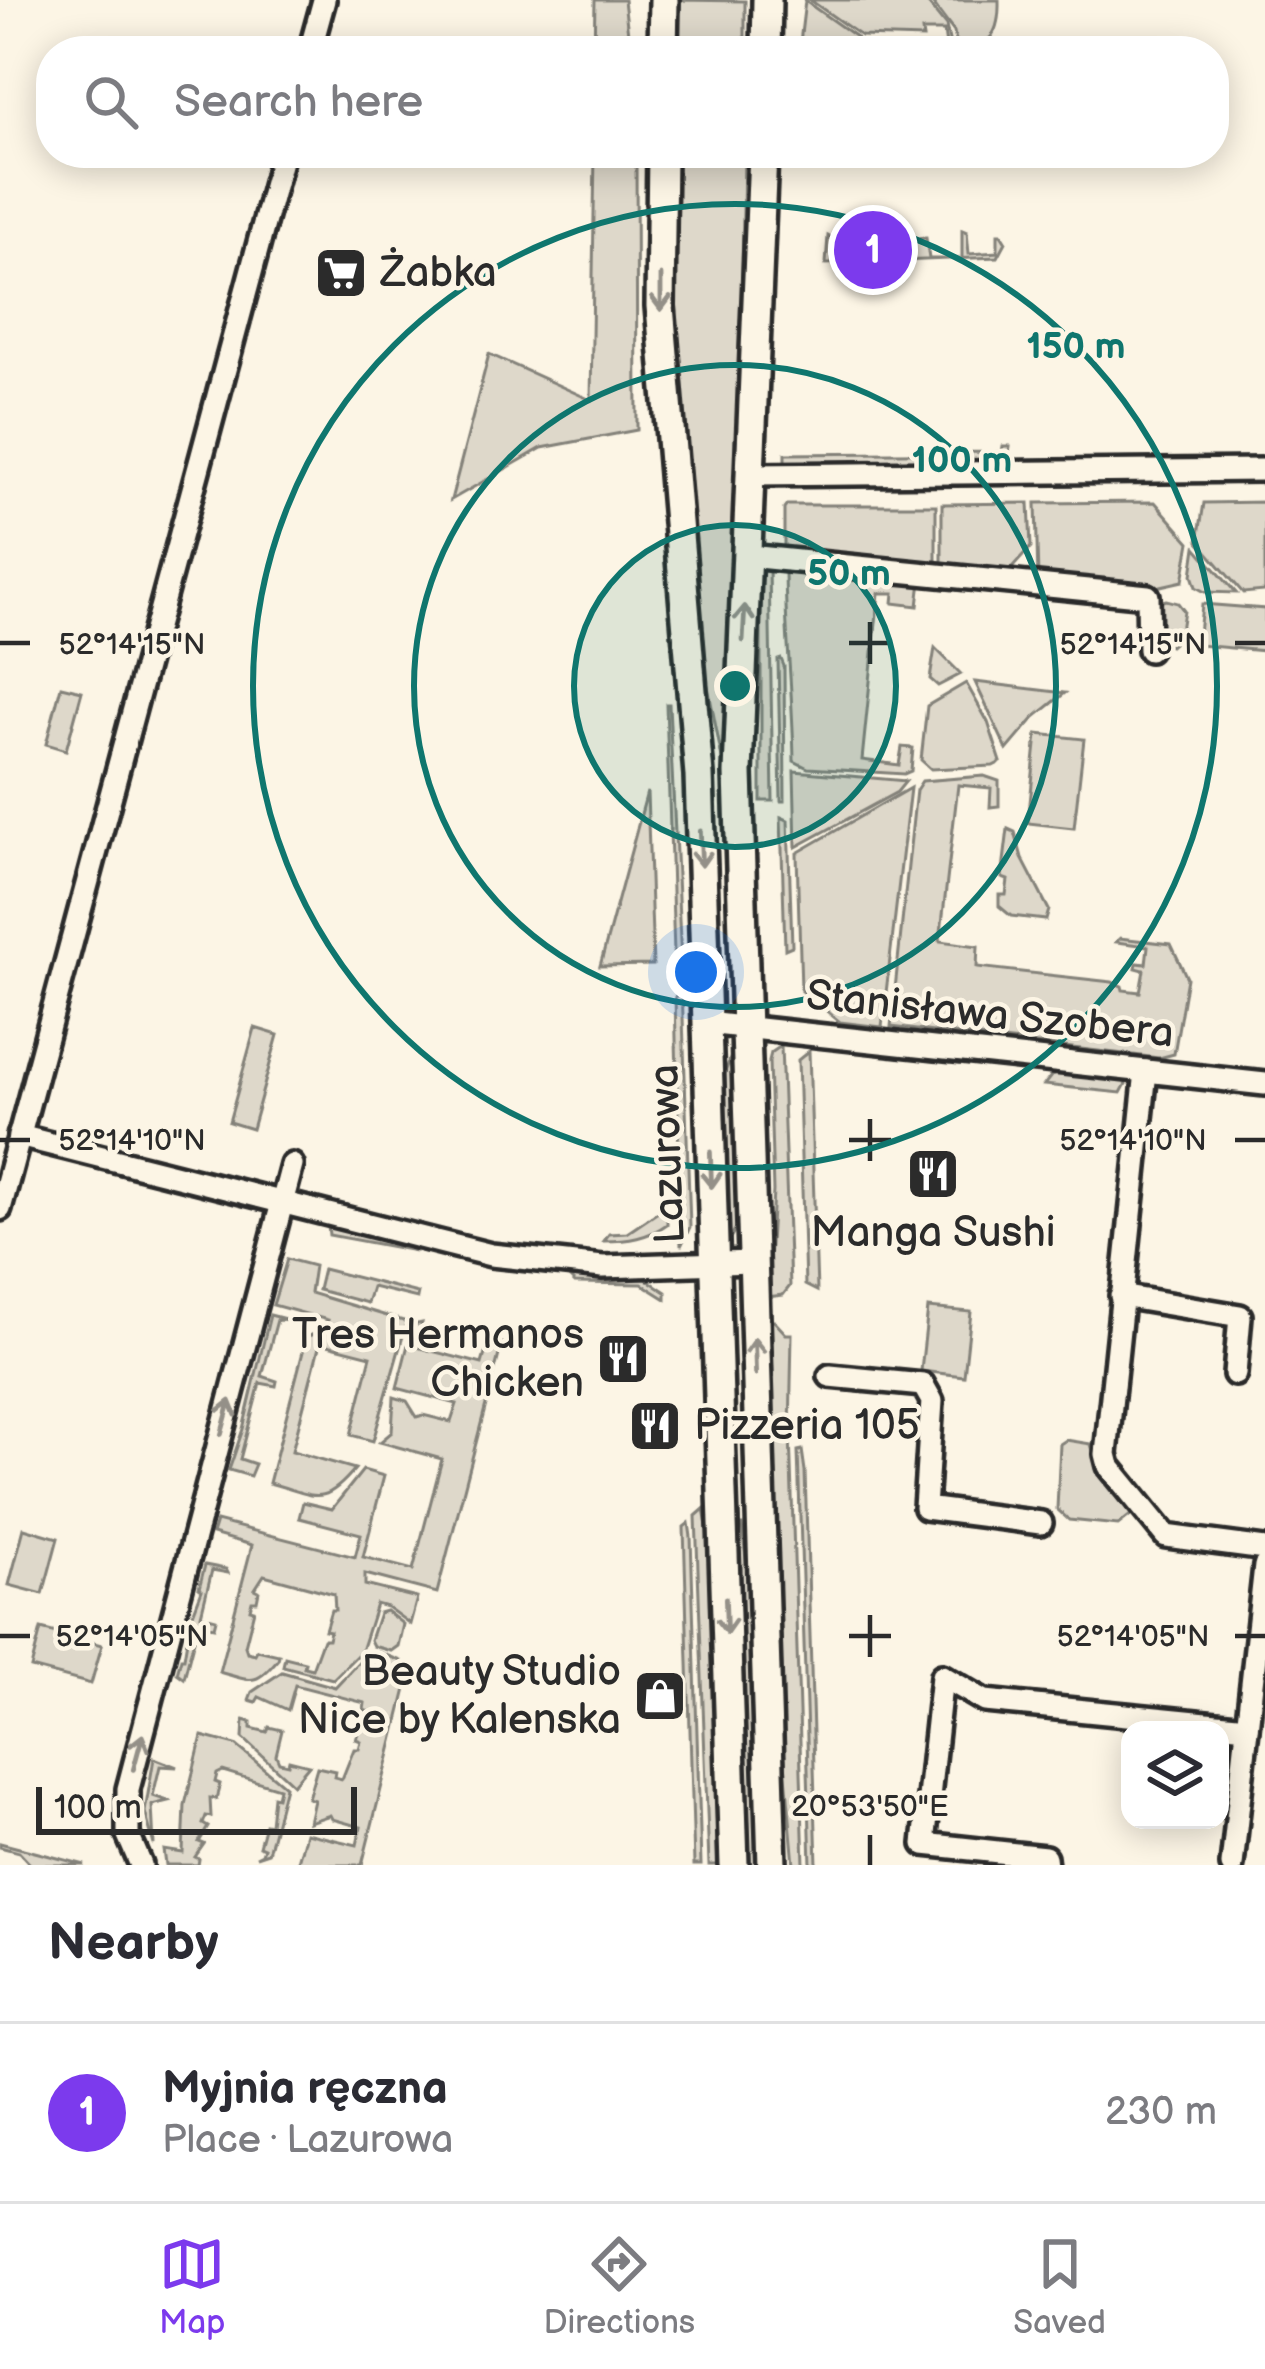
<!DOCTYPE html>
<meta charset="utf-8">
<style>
body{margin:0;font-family:"Balsamiq Sans",sans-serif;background:#f7f7f7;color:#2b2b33}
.controls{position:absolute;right:36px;bottom:36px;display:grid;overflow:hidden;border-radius:24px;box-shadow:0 6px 30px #0003}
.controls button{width:108px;height:108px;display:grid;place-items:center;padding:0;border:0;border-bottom:3px solid #e1e1e2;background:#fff;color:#2b2b33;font:60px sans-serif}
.scale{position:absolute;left:36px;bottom:30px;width:321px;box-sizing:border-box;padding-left:12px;border:6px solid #2b2b2b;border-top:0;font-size:33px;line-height:42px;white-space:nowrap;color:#2b2b2b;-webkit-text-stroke:9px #fcf5e5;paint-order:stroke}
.you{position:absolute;left:696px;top:972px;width:42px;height:42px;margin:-30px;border:9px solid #fff;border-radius:50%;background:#1a73e8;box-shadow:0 0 0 18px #1a73e833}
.badge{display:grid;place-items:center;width:78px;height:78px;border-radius:50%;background:#7c3aed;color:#fff;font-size:39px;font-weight:700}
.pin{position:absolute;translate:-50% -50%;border:6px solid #fff;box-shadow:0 3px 12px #0006}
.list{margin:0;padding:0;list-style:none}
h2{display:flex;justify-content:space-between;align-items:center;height:156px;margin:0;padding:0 48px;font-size:51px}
h2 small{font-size:39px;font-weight:400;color:#7c7c81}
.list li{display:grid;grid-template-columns:78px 1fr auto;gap:36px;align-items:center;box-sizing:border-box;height:180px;padding:0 48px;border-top:3px solid #e1e1e2}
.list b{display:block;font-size:45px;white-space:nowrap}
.list p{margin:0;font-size:39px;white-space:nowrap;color:#7c7c81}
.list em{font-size:39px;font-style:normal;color:#7c7c81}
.icon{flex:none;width:66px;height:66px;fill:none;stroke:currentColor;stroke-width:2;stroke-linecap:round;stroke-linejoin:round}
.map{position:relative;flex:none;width:1265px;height:1865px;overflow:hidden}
.search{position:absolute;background:#fff;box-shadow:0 6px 30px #0003;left:36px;right:36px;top:36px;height:132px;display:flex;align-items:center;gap:30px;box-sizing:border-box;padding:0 42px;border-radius:48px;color:#7c7c81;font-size:45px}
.sheet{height:336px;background:#fff}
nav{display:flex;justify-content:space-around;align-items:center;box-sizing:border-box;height:168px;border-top:3px solid #e1e1e2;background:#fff;font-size:33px;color:#7c7c81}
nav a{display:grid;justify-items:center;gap:6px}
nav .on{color:#7c3aed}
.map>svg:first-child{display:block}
.green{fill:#ded8ca;stroke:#84827a;stroke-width:3}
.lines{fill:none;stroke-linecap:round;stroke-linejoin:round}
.minor-casing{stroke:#2b2b2b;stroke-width:30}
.secondary-casing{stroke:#2b2b2b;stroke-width:36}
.minor{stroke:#fcf5e5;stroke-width:21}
.secondary{stroke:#fcf5e5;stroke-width:27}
.oneway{stroke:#949088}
.ticks{fill:none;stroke:#2b2b2b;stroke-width:4.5}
.ring{fill:none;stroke:#0f766e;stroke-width:6}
.labels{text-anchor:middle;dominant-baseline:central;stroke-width:9;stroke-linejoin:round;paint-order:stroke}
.poi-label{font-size:42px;fill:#2b2b2b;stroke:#fcf5e5;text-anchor:start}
.street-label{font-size:42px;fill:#2b2b2b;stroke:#fcf5e5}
.ticks-label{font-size:30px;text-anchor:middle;fill:#2b2b2b;stroke:#fcf5e5;stroke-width:9;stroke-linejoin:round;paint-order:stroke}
.centre{fill:#0f766e;stroke:#fcf5e5;stroke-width:6}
.ring-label{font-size:36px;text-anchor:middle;font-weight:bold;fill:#0f766e;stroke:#fcf5e5;stroke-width:9;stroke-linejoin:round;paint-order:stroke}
</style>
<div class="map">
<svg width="1265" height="1865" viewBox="0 0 1265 1865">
<rect width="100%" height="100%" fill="#fcf5e5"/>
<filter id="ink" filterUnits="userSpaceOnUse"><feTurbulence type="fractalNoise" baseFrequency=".00833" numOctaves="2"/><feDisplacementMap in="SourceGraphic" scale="24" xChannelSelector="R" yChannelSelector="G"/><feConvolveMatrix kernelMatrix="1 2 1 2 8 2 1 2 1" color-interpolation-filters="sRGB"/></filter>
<g filter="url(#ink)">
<g class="green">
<polygon points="595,0 624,0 630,51 594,51"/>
<polygon points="677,0 745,1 745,51 677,51"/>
<polygon points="810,0 925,0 946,26 950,45 946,46 944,31 922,31 923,38 861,36"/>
<path d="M930 0H999C1000 32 991 50 957 47L954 32Z"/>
<polygon points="805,1 856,37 858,41 849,51 799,51"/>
<polygon points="595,153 636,153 637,430 542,448 451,500 489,354 591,400"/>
<polygon points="675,153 744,153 739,458 723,764 701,650 676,353"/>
<polygon points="962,230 967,232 969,254 998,252 998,234 1001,234 1006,242 998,257 826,264 828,236 832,238 834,262 901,260 900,239 926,238 929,259 962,259"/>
<path d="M1003 446H1010C1009 456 1004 460 996 464L785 465V454L1002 452Z"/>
<polygon points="1155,502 1190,542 1183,581 1143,590 1038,580 1036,503"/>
<polygon points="1265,502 1265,591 1243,593 1198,541 1204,503"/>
<polygon points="1029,503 1031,547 1005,576 942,566 942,504"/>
<polygon points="787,505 936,505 936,567 784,549 784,509"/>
<polygon points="1196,547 1236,593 1205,592 1196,587 1192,575"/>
<polygon points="769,566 773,801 761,801 761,570"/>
<path d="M785 566 921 581 918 606 893 603 894 593H879L862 760 899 765 902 747 913 748 911 771 904 774 808 768 794 761C793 694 785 632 785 566Z"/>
<polygon points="1166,600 1178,603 1184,611 1180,637 1170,646 1157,640 1155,603"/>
<polygon points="1202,604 1265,609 1265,651 1198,645"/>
<polygon points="935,648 961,674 938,686 930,679"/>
<polygon points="781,659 784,666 785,801 781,801 778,660"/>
<polygon points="975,682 1065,693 1035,717 1007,750"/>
<polygon points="966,683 988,722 1001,762 993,766 931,769 921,760 927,706"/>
<polygon points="61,686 82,691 66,750 46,744"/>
<polygon points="666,704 669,704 681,962 674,954"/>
<polygon points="1037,734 1084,739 1074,828 1028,823"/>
<polygon points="794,771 906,781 897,792 796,847"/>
<polygon points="984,776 999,781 999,806 990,807 991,788 958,785 940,941 978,946 977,967 1112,982 1122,986 1123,990 1140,992 1144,970 1136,968 1137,963 1146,964 1148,946 1116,942 1120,938 1171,944 1187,978 1174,1054 1159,1058 891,1027 916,790 922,781"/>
<polygon points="910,788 882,1027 840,1022 801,990 797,853"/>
<polygon points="647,792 653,965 600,966"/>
<polygon points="781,817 788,820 792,946 785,949"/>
<polygon points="1008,829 1015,832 1022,858 1049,910 1046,920 1011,916 999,906 999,895 1006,895 1008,880 1002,878"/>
<polygon points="682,987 690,1227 681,1246 675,997"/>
<polygon points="255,1028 278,1035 252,1129 229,1122"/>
<polygon points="781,1046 790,1286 783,1295 767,1297 773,1191 769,1061 771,1053"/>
<polygon points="809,1051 817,1291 805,1285 798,1060"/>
<polygon points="732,1053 739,1209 737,1226 728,1242 722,1081"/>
<polygon points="1063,1072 1128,1080 1121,1093 1044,1085 1051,1076"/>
<path d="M661 1210H667V1224C648 1238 628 1241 604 1241L609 1234 627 1233Z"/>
<polygon points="328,1226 415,1249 415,1251 329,1235"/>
<path d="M287 1259 314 1266 310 1293 407 1322 373 1441 351 1435 371 1356 320 1343 292 1451 355 1469C322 1509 315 1495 269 1483L307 1336 324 1332 328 1320 273 1305Z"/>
<polygon points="323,1269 418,1293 417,1298 372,1287 367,1303 318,1290"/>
<polygon points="569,1277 646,1279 666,1292 666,1299 642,1284 575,1283"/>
<polygon points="928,1308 971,1312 964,1376 921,1371"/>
<polygon points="270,1315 293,1321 277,1320 262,1376 277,1381 276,1386 260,1383 240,1459 255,1464 250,1476 229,1470 243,1429"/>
<polygon points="768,1321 774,1321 786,1334 792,1334 790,1433 804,1865 794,1865 780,1706"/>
<path d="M422 1323 416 1347 482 1364 489 1340 502 1343 437 1593 365 1574V1585L417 1598 410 1624 387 1607 376 1604 361 1651 333 1679 283 1666 285 1657 305 1662 304 1667 312 1669 323 1639H328L330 1631 325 1630 331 1610H335L334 1594 264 1575 255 1589 259 1591 257 1601H252L250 1609 254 1610 245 1646 247 1652 255 1654 257 1650 279 1655 278 1659C255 1687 252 1681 219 1672L252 1545 212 1534 216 1521 355 1557 361 1534 299 1518 303 1502 332 1509 363 1470 384 1476 363 1557 413 1570 442 1459 380 1442 392 1432 394 1397 407 1401 417 1417 423 1415 451 1422 457 1404 397 1388 413 1325Z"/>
<polygon points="1066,1440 1091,1444 1096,1461 1130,1509 1132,1514 1118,1525 1069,1520 1057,1509 1060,1444"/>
<polygon points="802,1450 805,1471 817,1865 811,1865 798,1451"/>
<polygon points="704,1509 709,1538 719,1865 709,1865 696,1516"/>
<polygon points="689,1523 691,1537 701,1865 694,1865 684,1527"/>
<polygon points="736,1525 742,1525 750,1593 759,1865 746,1865"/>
<polygon points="24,1528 58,1538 43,1594 9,1585"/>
<polygon points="205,1565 226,1569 228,1573 212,1570 201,1615 216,1619 214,1627 198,1624 184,1678 177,1673 181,1658 184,1658 189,1627 194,1621 191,1619 202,1590 199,1588"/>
<polygon points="386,1611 403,1624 398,1646 391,1651 373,1646 370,1640 379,1613"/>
<polygon points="41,1629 102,1645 91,1684 31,1668"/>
<polygon points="378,1652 401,1661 397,1678 408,1681 362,1865 297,1865 306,1833 357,1845 361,1827 332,1819 330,1815 309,1822 314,1800 308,1798 317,1767 335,1771 334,1777 342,1779 354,1749 359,1749 361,1741 356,1739 362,1720 366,1721 369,1712 364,1710 365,1703 295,1685 288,1710 259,1697 256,1702 249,1700 252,1692 282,1672 335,1687 366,1654"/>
<polygon points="244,1720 251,1722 251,1728 267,1732 269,1727 282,1730 276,1755 279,1762 288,1764 289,1760 309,1765 293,1784 243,1738"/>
<polygon points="202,1736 236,1745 285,1786 268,1853 256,1857 262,1854 264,1848 259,1846 265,1824 270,1825 273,1796 277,1797 279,1788 223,1771 217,1774 215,1782 220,1784 216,1799 210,1798 211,1817 206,1816 203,1824 208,1827 199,1842 204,1844 195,1857 199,1859 198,1865 166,1865 164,1850 183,1853 185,1805"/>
<polygon points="154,1758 177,1767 160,1766 153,1796 168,1801 152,1805 154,1845 145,1812"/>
<polygon points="0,1843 85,1865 31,1865 19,1852 0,1847"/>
</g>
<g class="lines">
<g class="minor-casing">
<g id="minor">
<polyline points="310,51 324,0"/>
<polyline points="753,475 1265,470"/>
<polyline points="748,556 1148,596 1149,650"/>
<polyline points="706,1023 1265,1084"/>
<polyline points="1146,1071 1106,1454 1109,1466 1166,1536 1265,1549"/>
<polyline points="19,1136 491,1255 603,1267 752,1262"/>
<polyline points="0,1209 283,153"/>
<polyline points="1121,1296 1240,1316 1235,1374"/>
<polyline points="830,1376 923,1385 932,1401 925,1508 1041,1523"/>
<polyline points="141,1865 128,1835 128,1789 292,1165"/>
<polyline points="1046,1865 1045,1857 924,1844 942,1676 985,1701 1247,1727"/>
<polyline points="1232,1865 1265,1566"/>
</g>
</g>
<g class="secondary-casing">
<g id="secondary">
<polyline points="663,51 664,0"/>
<polyline points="766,51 767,0"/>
<polyline points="662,153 660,306 699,775 734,1865"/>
<polyline points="763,153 738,773 772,1865"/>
</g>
</g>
<use href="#minor" class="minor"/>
<use href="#secondary" class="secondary"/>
</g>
<defs><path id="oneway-shaft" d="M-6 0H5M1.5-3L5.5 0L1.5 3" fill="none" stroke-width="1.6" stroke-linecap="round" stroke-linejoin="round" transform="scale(3)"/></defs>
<g class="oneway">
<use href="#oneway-shaft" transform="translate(661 293) rotate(90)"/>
<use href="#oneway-shaft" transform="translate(744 623) rotate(-87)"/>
<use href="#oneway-shaft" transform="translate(701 849) rotate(88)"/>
<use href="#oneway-shaft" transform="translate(711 1170) rotate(88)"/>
<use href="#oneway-shaft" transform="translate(755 1356) rotate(-92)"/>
<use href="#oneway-shaft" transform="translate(226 1417) rotate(-75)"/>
<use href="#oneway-shaft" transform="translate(726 1616) rotate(88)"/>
<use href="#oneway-shaft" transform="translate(138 1752) rotate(-75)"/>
</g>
</g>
<path class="ticks" d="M870 622V664M0 643H30M849 643H891M1235 643H1265M870 1119V1161M0 1140H30M849 1140H891M1235 1140H1265M870 1615V1657M0 1636H30M849 1636H891M1235 1636H1265M870 1835V1865"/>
<circle cx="735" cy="686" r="161" fill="#0f766e" fill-opacity=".12"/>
<g class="ring">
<circle cx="735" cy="686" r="161"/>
<circle cx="735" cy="686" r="321"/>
<circle cx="735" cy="686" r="482"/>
</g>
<defs>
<g id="supermarket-square" transform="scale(2.7)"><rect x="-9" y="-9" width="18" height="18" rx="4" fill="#2b2b2b" stroke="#fcf5e5"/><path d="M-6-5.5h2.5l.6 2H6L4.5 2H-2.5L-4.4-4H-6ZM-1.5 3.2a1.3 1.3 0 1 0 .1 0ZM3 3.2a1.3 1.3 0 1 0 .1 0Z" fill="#fff"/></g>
<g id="restaurant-square" transform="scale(2.7)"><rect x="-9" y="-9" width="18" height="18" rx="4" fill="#2b2b2b" stroke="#fcf5e5"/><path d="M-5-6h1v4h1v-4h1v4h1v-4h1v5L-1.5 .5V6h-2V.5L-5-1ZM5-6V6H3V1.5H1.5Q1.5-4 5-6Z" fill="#fff"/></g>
<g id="shop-square" transform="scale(2.7)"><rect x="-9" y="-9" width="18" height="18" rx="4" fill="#2b2b2b" stroke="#fcf5e5"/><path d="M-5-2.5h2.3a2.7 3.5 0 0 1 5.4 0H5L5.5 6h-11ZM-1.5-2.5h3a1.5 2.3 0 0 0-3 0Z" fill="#fff"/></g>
</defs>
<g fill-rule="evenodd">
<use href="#supermarket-square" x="341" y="273"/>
<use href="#restaurant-square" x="933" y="1174"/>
<use href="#restaurant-square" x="623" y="1359"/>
<use href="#restaurant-square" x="655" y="1426"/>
<use href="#shop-square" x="660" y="1696"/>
</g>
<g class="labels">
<g class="poi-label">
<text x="380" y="273">Żabka</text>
<text x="933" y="1233" text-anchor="middle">Manga Sushi</text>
<text x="584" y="1335" text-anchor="end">Tres Hermanos<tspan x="584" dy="48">Chicken</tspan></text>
<text x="694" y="1426">Pizzeria 105</text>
<text x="621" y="1672" text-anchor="end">Beauty Studio<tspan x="621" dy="48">Nice by Kalenska</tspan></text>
</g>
<g class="street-label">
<text transform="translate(990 1015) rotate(6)">Stanisława Szobera</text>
<text transform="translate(668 1154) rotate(-92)">Lazurowa</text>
</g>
</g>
<g class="ticks-label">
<text x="132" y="654">52°14'15"N</text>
<text x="1133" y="654">52°14'15"N</text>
<text x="132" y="1150">52°14'10"N</text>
<text x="1133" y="1150">52°14'10"N</text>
<text x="132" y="1646">52°14'05"N</text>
<text x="1133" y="1646">52°14'05"N</text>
<text x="870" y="1816">20°53'50"E</text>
</g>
<circle cx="735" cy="686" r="18" class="centre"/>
<g class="ring-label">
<text x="1076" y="358">150 m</text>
<text x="962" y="472">100 m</text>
<text x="849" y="585">50 m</text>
</g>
</svg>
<div class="controls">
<button><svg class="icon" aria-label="layers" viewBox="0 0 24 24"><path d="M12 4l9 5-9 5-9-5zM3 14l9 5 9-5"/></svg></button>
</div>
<div class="scale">100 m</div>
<div class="you"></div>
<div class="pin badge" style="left:873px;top:250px">1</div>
<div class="search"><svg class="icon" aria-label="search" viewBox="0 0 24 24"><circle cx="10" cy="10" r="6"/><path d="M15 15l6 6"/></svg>Search here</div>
</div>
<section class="sheet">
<h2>Nearby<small></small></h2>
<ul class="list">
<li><span class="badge">1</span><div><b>Myjnia ręczna</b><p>Place · Lazurowa</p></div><em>230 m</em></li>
</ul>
</section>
<nav>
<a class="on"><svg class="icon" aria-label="map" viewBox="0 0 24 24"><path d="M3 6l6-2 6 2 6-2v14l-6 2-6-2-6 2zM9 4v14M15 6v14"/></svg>Map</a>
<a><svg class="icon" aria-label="directions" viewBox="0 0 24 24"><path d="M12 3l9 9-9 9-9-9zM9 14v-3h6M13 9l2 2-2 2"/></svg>Directions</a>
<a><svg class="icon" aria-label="saved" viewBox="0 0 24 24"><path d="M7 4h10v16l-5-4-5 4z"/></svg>Saved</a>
</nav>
